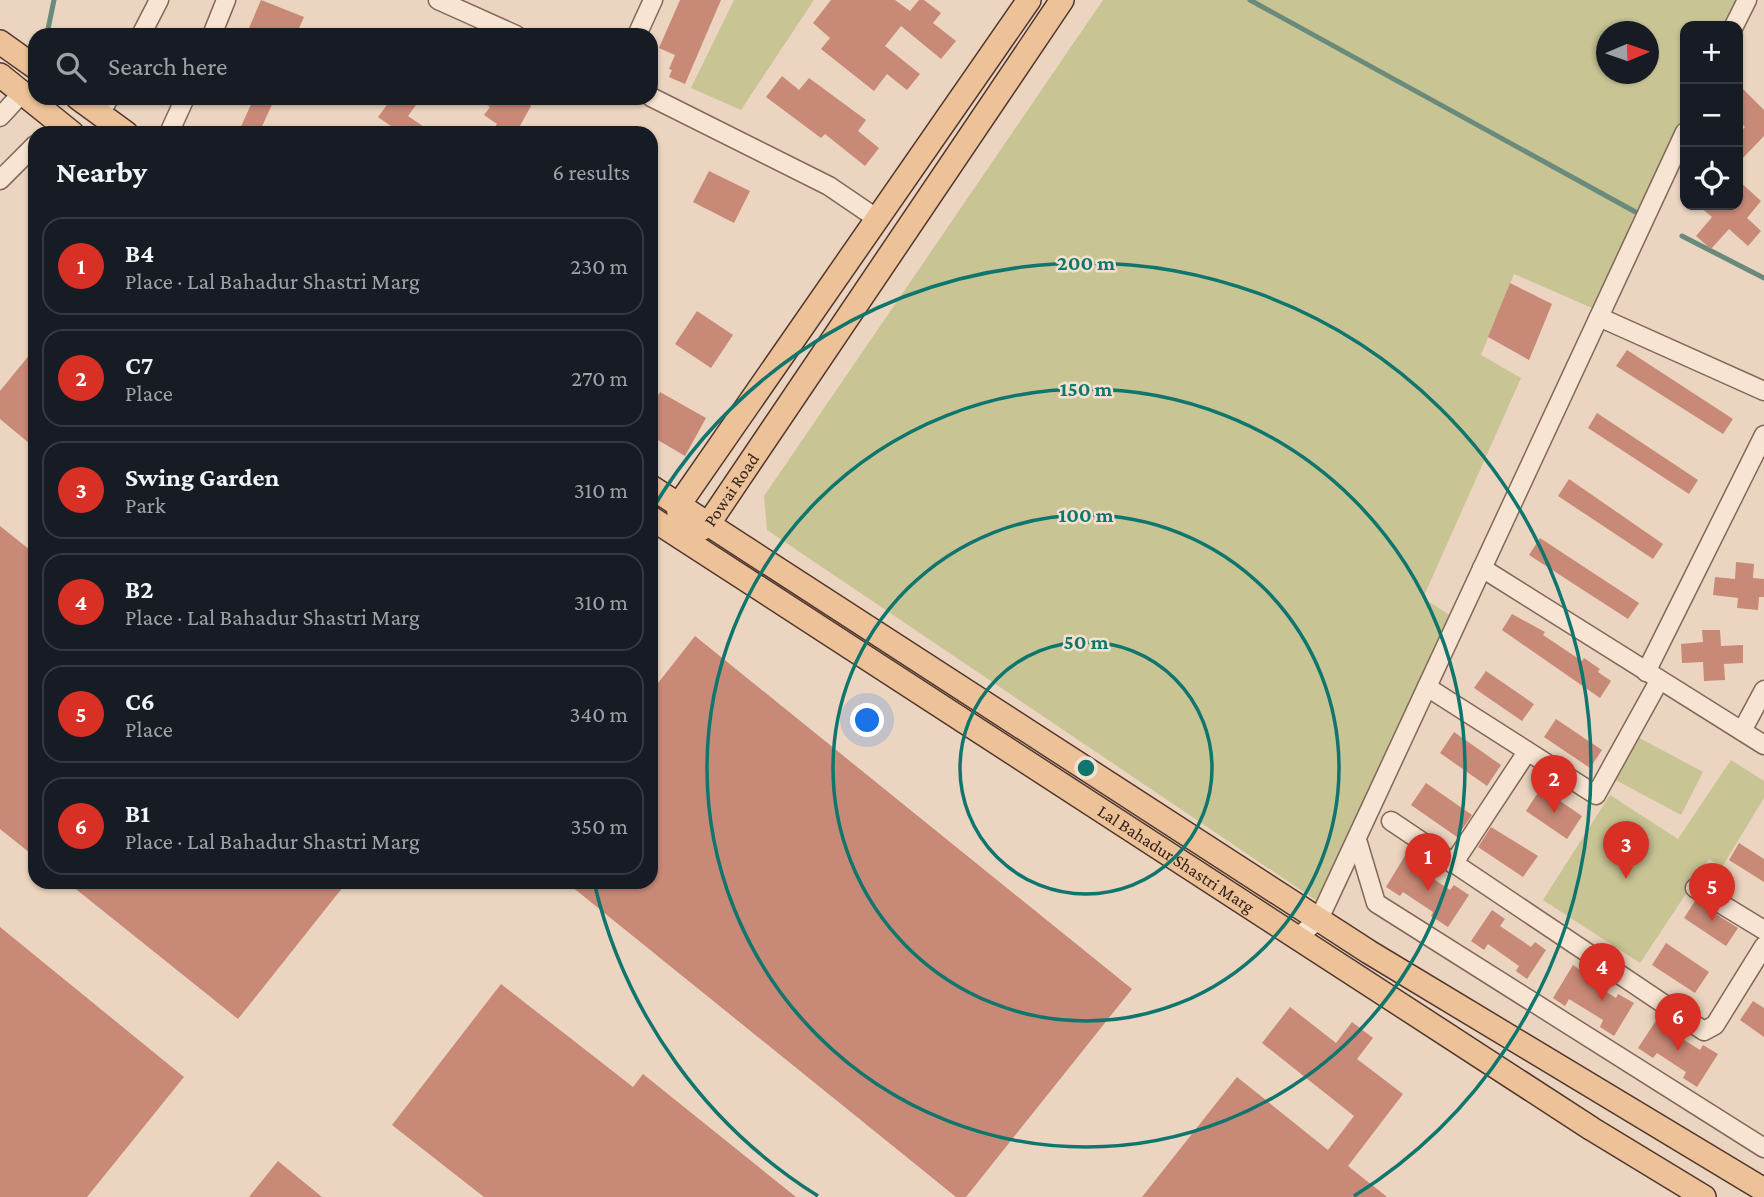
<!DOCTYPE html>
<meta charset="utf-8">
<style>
body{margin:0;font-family:"Crimson Pro",serif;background:#20242c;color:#f1f3f6}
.controls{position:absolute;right:21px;top:21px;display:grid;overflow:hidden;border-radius:14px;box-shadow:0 2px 5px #0004}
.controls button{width:63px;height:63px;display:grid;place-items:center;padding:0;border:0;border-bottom:2px solid #363941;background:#171b24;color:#f1f3f6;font:35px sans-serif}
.compass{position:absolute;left:1596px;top:21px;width:63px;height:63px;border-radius:50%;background:#171b24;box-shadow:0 2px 5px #0004;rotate:88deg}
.you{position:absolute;left:868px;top:721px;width:24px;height:24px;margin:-18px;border:5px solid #fff;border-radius:50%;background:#1a73e8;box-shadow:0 0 0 10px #1a73e833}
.badge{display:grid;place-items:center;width:46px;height:46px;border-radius:50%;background:#d93025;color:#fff;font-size:23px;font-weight:700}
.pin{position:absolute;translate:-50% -58px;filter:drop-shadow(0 2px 4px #0008)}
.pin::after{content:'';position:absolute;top:37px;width:24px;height:21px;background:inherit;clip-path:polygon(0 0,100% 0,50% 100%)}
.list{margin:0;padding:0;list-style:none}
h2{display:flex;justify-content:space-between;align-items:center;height:91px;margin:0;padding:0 28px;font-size:30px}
h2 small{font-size:23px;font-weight:400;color:#9ea1a6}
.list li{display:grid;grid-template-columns:46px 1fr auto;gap:21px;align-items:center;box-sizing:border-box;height:98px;margin:0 14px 14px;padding:0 14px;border:2px solid #363941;border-radius:21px}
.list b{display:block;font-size:26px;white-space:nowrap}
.list p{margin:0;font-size:23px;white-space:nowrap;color:#9ea1a6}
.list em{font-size:23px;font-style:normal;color:#9ea1a6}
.icon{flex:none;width:38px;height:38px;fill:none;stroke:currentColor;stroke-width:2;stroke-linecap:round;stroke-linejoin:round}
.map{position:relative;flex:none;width:1764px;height:1197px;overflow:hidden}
.search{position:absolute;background:#171b24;box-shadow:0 2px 5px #0004;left:28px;top:28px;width:630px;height:77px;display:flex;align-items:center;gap:18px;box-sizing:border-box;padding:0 24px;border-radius:21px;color:#9ea1a6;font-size:26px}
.panel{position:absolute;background:#171b24;box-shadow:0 2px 5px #0004;left:28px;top:126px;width:630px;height:763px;border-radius:21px}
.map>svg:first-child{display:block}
.green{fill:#c8c494;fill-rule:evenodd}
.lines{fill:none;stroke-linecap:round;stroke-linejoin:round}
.stream{stroke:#6a8a7c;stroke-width:5}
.building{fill:#c88977}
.minor-casing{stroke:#836759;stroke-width:21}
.major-casing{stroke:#51372d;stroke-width:26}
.minor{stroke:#f7e4d2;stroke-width:18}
.major{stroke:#edc298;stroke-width:23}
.ring{fill:none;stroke:#0f766e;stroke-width:3.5}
.labels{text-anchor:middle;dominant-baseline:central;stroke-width:5;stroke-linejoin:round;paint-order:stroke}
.street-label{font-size:18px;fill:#33231c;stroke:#f3e1cf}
.centre{fill:#0f766e;stroke:#f3e1cf;stroke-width:3.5}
.ring-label{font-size:21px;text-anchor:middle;font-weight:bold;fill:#0f766e;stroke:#f3e1cf;stroke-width:5;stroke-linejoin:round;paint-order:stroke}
</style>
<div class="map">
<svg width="1764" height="1197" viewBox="0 0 1764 1197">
<rect width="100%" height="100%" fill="#ebd5c0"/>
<g class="green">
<polygon points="734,0 814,0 741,110 691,88"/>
<path d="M1103 0H1746L1734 26H1685V130L1601 312 1514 274 1481 355 1521 378 1423 598 1456 619 1317 901 767 530 764 496ZM1606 32H1648V74H1606Z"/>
<polygon points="1632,734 1703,772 1681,815 1610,777"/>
<polygon points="1731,760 1764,781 1764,798 1722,867 1709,859 1640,963 1543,900 1610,795 1678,839"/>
</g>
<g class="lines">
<g class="stream">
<polyline points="1250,0 1641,215"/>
<polyline points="47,34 54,0"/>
<polyline points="1682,236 1764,278"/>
</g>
</g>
<g class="building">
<polygon points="261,0 304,17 296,35 246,35"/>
<polygon points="680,0 721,0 685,84 669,77 672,70 669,69 675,55 659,48"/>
<polygon points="831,0 895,0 910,11 919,0 924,0 941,13 933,23 956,41 941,59 901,26 885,46 920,74 907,90 887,74 874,91 821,49 830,38 813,23"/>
<polygon points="782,76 799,90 809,78 866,120 858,131 879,148 865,166 825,134 821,138 766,97"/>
<polygon points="1738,84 1764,110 1764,136 1738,163 1738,134 1745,127 1738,120"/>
<polygon points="254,98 275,98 259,133 238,133"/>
<polygon points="392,98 421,98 408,116 433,133 401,133 378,117"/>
<polygon points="478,98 520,98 531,106 516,133 491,133 497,124 484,115 490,107"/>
<polygon points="709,171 750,191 734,223 693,202"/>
<polygon points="1738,180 1761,201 1747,218 1761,231 1748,246 1729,229 1711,249 1696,236 1712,217 1698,205 1738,205"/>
<polygon points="1510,283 1552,304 1529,360 1488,337"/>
<polygon points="697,311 733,335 711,368 675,344"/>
<polygon points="35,348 35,448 0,419 0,391"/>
<polygon points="1627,350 1733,419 1723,434 1616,366"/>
<polygon points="660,392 706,418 685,456 651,436 651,408"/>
<polygon points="1597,413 1698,480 1689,494 1588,428"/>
<polygon points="1569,479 1663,544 1653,559 1558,496"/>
<polygon points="0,526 35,554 35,857 0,829"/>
<polygon points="1540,538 1639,603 1628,619 1529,555"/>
<polygon points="1736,562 1754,564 1753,578 1764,579 1764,597 1759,597 1758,610 1737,608 1738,598 1713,595 1715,577 1735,579"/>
<polygon points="1512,614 1545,632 1543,635 1582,661 1584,658 1600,669 1598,672 1611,681 1600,698 1502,630"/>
<polygon points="1702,630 1720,630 1721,646 1743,645 1743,663 1724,664 1725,680 1704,681 1703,662 1682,663 1681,644 1703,642"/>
<polygon points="695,636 1132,989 966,1197 956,1197 566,882 651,882 651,692"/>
<polygon points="1486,671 1534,704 1522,721 1474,688"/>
<polygon points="1556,719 1602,750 1590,768 1544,737"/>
<polygon points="1454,732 1501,765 1487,786 1440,753"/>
<polygon points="1426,783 1472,815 1457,837 1411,805"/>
<polygon points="1541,788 1582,816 1567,839 1526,811"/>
<polygon points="1491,827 1538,856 1523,877 1478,847"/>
<polygon points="1739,843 1764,859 1764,882 1729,860"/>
<polygon points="1406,854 1423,865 1420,870 1450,890 1454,885 1469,895 1448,927 1431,916 1433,912 1403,892 1400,896 1386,887"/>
<polygon points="67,882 347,882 238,1019"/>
<polygon points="1695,901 1738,928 1726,946 1684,918"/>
<polygon points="1492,910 1505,919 1500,926 1531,947 1535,942 1546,950 1527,979 1516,971 1519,966 1488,944 1484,950 1471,941"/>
<polygon points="0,927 184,1077 87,1197 0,1197"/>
<polygon points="1666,943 1709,972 1695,993 1652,965"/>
<polygon points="1573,965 1588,975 1586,979 1616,998 1618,994 1634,1003 1614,1036 1600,1027 1603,1020 1569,999 1565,1006 1553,998"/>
<polygon points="501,984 633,1087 643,1074 796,1197 484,1197 392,1125"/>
<polygon points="1753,1001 1764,1008 1764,1037 1740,1020"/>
<polygon points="1290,1007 1336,1043 1352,1022 1373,1038 1357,1059 1403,1094 1348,1166 1387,1197 1142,1197 1237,1077 1328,1150 1354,1116 1262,1043"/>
<polygon points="1659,1016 1673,1025 1670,1031 1700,1050 1703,1045 1718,1054 1697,1087 1683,1078 1686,1072 1657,1053 1653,1058 1638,1048"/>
<polygon points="278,1161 322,1197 249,1197"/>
</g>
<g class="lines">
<g class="minor-casing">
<g id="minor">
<polyline points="438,0 516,35"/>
<polyline points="1734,26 1747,0"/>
<polyline points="141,35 159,0"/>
<polyline points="212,35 226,0"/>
<polyline points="637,35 653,0"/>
<polyline points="651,97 829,186 876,218"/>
<polyline points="100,114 109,98"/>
<polyline points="0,117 23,92"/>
<polyline points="169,133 185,98"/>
<polyline points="0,180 35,145"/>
<polyline points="1599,317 1764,391"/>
<polyline points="1482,568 1764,745"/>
<polyline points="1646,672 1764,435"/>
<polyline points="1427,687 1596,795 1659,681"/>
<polyline points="1742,731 1764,690"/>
<polyline points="1391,821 1704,1031 1715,1025 1764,946"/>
<polyline points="1358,843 1376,903 1764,1148"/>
<polyline points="1453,864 1527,752"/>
<polyline points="1695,888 1764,930"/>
<polyline points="1298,937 1319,919 1685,132"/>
</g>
</g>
<g class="major-casing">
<g id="major">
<polyline points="0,42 35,67"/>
<polyline points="0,75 72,133"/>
<polyline points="78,98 126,133"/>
<polyline points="651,487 1369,952 1764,1190"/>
<path id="s1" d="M651 518 1592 1129 1704 1197"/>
<polyline points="680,521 678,506 1029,0"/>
<path id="s2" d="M694 532 707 526 1062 0"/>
</g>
</g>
<use href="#minor" class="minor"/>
<use href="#major" class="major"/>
</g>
<g class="ring">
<circle cx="1086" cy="768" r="126"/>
<circle cx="1086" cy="768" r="253"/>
<circle cx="1086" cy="768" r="379"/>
<path d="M818 1196A505 505 0 0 1 595 886M653 508A505 505 0 1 1 1354 1196"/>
</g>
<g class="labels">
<g class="street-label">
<text stroke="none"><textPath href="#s2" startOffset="58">Powai Road</textPath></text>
<text stroke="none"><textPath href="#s1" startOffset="626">Lal Bahadur Shastri Marg</textPath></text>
</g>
</g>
<circle cx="1086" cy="768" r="10" class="centre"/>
<g class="ring-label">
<text x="1086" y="270">200 m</text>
<text x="1086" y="396">150 m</text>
<text x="1086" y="522">100 m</text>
<text x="1086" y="649">50 m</text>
</g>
</svg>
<div class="controls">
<button>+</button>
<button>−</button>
<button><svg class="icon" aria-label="locate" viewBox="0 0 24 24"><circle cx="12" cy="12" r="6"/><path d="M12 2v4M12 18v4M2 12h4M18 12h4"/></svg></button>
</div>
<svg class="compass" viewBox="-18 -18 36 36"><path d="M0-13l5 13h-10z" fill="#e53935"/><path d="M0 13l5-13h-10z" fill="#9ea1a6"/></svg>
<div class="you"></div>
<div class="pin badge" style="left:1428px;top:891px">1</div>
<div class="pin badge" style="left:1554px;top:813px">2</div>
<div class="pin badge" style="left:1626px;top:879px">3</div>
<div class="pin badge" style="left:1602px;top:1001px">4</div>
<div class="pin badge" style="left:1712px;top:921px">5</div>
<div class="pin badge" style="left:1678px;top:1051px">6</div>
<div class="search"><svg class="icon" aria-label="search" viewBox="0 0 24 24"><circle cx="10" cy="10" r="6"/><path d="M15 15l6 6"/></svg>Search here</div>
<section class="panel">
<h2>Nearby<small>6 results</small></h2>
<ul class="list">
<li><span class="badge">1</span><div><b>B4</b><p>Place · Lal Bahadur Shastri Marg</p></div><em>230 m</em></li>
<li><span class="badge">2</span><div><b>C7</b><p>Place</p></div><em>270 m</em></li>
<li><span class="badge">3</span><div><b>Swing Garden</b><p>Park</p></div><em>310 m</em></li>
<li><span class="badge">4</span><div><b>B2</b><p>Place · Lal Bahadur Shastri Marg</p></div><em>310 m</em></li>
<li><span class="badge">5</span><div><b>C6</b><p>Place</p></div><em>340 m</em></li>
<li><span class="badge">6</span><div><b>B1</b><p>Place · Lal Bahadur Shastri Marg</p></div><em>350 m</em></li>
</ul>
</section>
</div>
